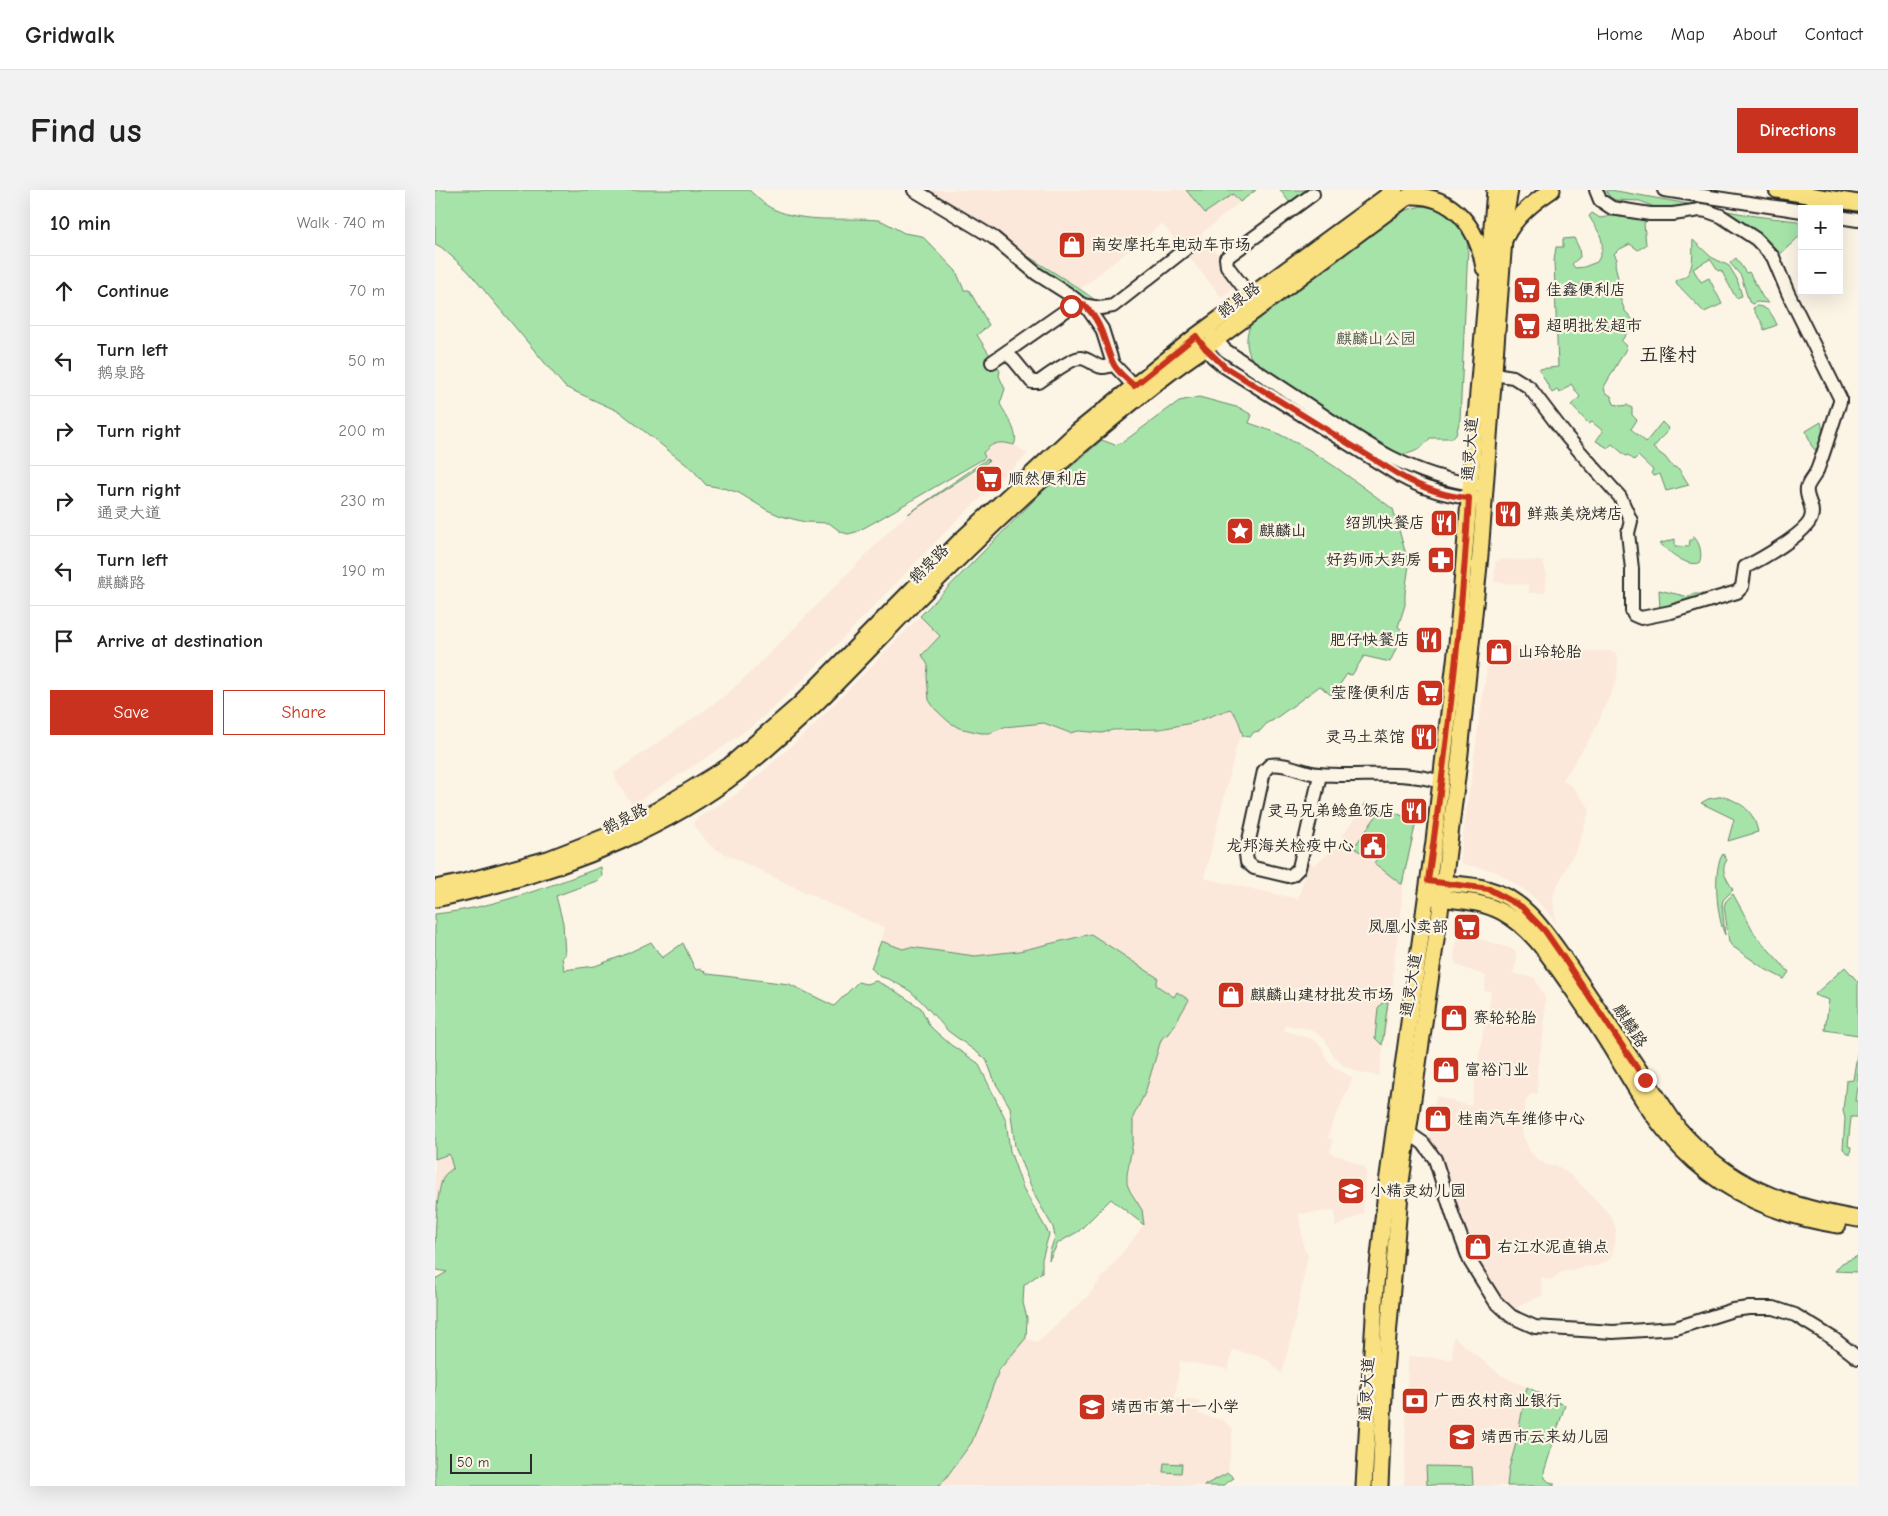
<!DOCTYPE html>
<meta charset="utf-8">
<style>
body{margin:0;font-family:"Comic Neue","LXGW WenKai TC",sans-serif;background:#f2f2f2;color:#222}
.controls{position:absolute;right:15px;top:15px;display:grid;overflow:hidden;border-radius:0px;box-shadow:0 5px 20px #0002}
.controls button{width:45px;height:45px;display:grid;place-items:center;padding:0;border:0;border-bottom:1px solid #e0e0e0;background:#fff;color:#222;font:25px sans-serif}
.scale{position:absolute;left:15px;bottom:12px;width:82px;box-sizing:border-box;padding-left:5px;border:2px solid #2b2b2b;border-top:0;font-size:14px;line-height:18px;white-space:nowrap;color:#2b2b2b;-webkit-text-stroke:4px #fcf5e5;paint-order:stroke}
.stop{position:absolute;width:15px;height:15px;margin:-11px;border:4px solid #c8321e;border-radius:50%;background:#fff}
.stop.end{background:#c8321e;border-color:#fff;box-shadow:0 1px 5px #0008}
.list{margin:0;padding:0;list-style:none}
h2{display:flex;justify-content:space-between;align-items:center;height:65px;margin:0;padding:0 20px;font-size:21px}
h2 small{font-size:16px;font-weight:400;color:#767676}
.list li{display:grid;grid-template-columns:32px 1fr auto;gap:15px;align-items:center;box-sizing:border-box;height:70px;padding:0 20px;border-top:1px solid #e0e0e0}
.list b{display:block;font-size:19px;white-space:nowrap}
.list p{margin:0;font-size:16px;white-space:nowrap;color:#767676}
.list em{font-size:16px;font-style:normal;color:#767676}
.actions{display:flex;gap:10px;padding:15px 20px}
.actions a{flex:1;padding:11px 0;border:1px solid #c8321e;border-radius:0px;text-align:center;font-size:18px;color:#c8321e}
.actions .main{background:#c8321e;color:#fff}
.icon{flex:none;width:28px;height:28px;fill:none;stroke:currentColor;stroke-width:2;stroke-linecap:round;stroke-linejoin:round}
.map{position:relative;flex:none;width:1423px;height:1296px;overflow:hidden;border-radius:0px}
header{display:flex;align-items:center;gap:30px;box-sizing:border-box;height:70px;padding:0 25px;background:#fff;border-bottom:1px solid #e0e0e0}
header strong{font-size:24px}
nav{display:flex;gap:28px;margin-inline-start:auto;font-size:18px}
.intro{display:flex;align-items:center;justify-content:space-between;box-sizing:border-box;height:120px;padding:0 30px}
h1{margin:0;font-size:35px}
.button{padding:12px 22px;border-radius:0px;background:#c8321e;color:#fff;font-size:18px;font-weight:700}
main{display:flex;gap:30px;padding:0 30px}
aside{flex:1;background:#fff;border-radius:0px;box-shadow:0 5px 20px #0002}
.map>svg:first-child{display:block}
.built{fill:#fbe8db}
.green{fill:#a6e3a9;stroke:#68876a}
.lines{fill:none;stroke-linecap:round;stroke-linejoin:round}
.minor-casing{stroke:#2b2b2b;stroke-width:16}
.major-casing{stroke:#2b2b2b;stroke-width:19}
.minor{stroke:#fcf5e5;stroke-width:12}
.major{stroke:#f9e181;stroke-width:15}
.route{stroke:#c8321e;stroke-width:6}
.labels{text-anchor:middle;dominant-baseline:central;stroke-width:4.5;stroke-linejoin:round;paint-order:stroke}
.poi-label{font-size:16px;fill:#2b2b2b;stroke:#fcf5e5;text-anchor:start}
.street-label{font-size:16px;fill:#2b2b2b;stroke:#fcf5e5}
.park-label{font-size:16px;fill:#4a594a;stroke:#fcf5e5}
.quarter-label{font-size:19px;fill:#2b2b2b;stroke:#fcf5e5}
</style>
<header>
<strong>Gridwalk</strong>
<nav><a>Home</a><a>Map</a><a>About</a><a>Contact</a></nav>
</header>
<div class="intro"><h1>Find us</h1><a class="button">Directions</a></div>
<main>
<aside>
<h2>10 min<small>Walk · 740 m</small></h2>
<ul class="list">
<li><svg class="icon" aria-label="ahead" viewBox="0 0 24 24"><path d="M12 20V5M6 11l6-6 6 6"/></svg><div><b>Continue</b></div><em>70 m</em></li>
<li><svg class="icon" aria-label="left" viewBox="0 0 24 24"><path d="M17 20v-9H6M10 6l-5 5 5 5"/></svg><div><b>Turn left</b><p>鹅泉路</p></div><em>50 m</em></li>
<li><svg class="icon" aria-label="right" viewBox="0 0 24 24"><path d="M7 20v-9h11M14 6l5 5-5 5"/></svg><div><b>Turn right</b></div><em>200 m</em></li>
<li><svg class="icon" aria-label="right" viewBox="0 0 24 24"><path d="M7 20v-9h11M14 6l5 5-5 5"/></svg><div><b>Turn right</b><p>通灵大道</p></div><em>230 m</em></li>
<li><svg class="icon" aria-label="left" viewBox="0 0 24 24"><path d="M17 20v-9H6M10 6l-5 5 5 5"/></svg><div><b>Turn left</b><p>麒麟路</p></div><em>190 m</em></li>
<li><svg class="icon" aria-label="arrive" viewBox="0 0 24 24"><path d="M6 21V4h12l-3 4 3 4H6"/></svg><div><b>Arrive at destination</b></div></li>
</ul>
<div class="actions"><a class="main">Save</a><a>Share</a></div>
</aside>
<div class="map">
<svg width="1423" height="1296" viewBox="0 0 1423 1296">
<rect width="100%" height="100%" fill="#fcf5e5"/>
<filter id="ink" filterUnits="userSpaceOnUse"><feTurbulence type="fractalNoise" baseFrequency=".02" numOctaves="2"/><feDisplacementMap in="SourceGraphic" scale="10" xChannelSelector="R" yChannelSelector="G"/><feConvolveMatrix kernelMatrix="1 2 1 2 8 2 1 2 1" color-interpolation-filters="sRGB"/></filter>
<g filter="url(#ink)">
<g class="built">
<polygon points="485,0 751,0 770,23 799,4 805,12 766,44 785,67 786,73 800,97 787,108 727,34 645,99 614,78 592,66"/>
<polygon points="569,252 579,255 593,264 518,334 363,495 320,534 285,559 197,615 181,590 179,583 290,506 317,481 462,333 473,324 543,280 554,271 547,264 554,256"/>
<polygon points="1067,369 1108,371 1112,385 1110,403 1094,403 1093,395 1059,392 1060,372"/>
<polygon points="485,426 505,446 493,475 492,487 494,510 500,519 514,532 536,541 555,543 569,537 609,533 635,543 709,541 757,533 795,519 799,523 808,546 803,551 769,688 863,709 874,671 879,675 894,663 905,650 931,611 951,621 953,618 982,631 967,703 966,726 959,770 958,794 944,886 926,883 907,875 897,864 890,849 875,839 851,835 848,840 880,850 887,857 891,869 899,877 918,888 897,935 893,948 898,950 895,963 908,967 931,978 928,1024 900,1037 900,1021 864,1024 869,1059 873,1065 859,1136 847,1184 834,1171 826,1167 798,1160 793,1179 745,1171 740,1208 765,1211 764,1224 788,1230 798,1239 793,1283 768,1296 505,1296 537,1252 564,1180 591,1148 602,1152 651,1108 709,1035 707,1020 692,994 698,951 698,927 710,903 726,850 729,846 734,844 754,809 739,807 721,795 679,760 656,744 584,761 540,766 475,757 468,759 446,751 450,738 399,716 280,659 272,652 260,637 258,633 262,628 300,605 328,581 372,542"/>
<polygon points="1055,454 1141,462 1153,461 1173,461 1181,462 1183,471 1182,489 1159,542 1128,590 1138,597 1155,619 1143,656 1120,700 1118,709 1121,734 1112,721 1095,704 1070,687 1060,681 1027,674 1025,666"/>
<polygon points="1024,742 1080,760 1082,769 1078,783 1100,788 1110,808 1109,841 1102,879 1103,903 1095,905 1091,911 1087,938 1088,946 1095,961 1102,969 1110,974 1116,976 1121,975 1137,986 1163,1012 1176,1026 1181,1039 1180,1052 1177,1065 1174,1070 1162,1076 1149,1077 1125,1083 1116,1090 1106,1087 1108,1105 1088,1114 1074,1123 1040,1075 993,949 1001,906 1036,916 1048,842 1054,818 1056,802 1049,800 1051,786 1021,775 1019,765"/>
<polygon points="14,964 18,978 9,985 4,1000 0,1027 0,969"/>
<polygon points="1018,1146 1066,1185 1082,1193 1092,1197 1081,1253 1074,1278 1072,1296 969,1296 973,1166 1017,1169"/>
</g>
<g class="green">
<path d="M0 0H314C321 6 329 15 338 19 371 34 408 27 443 30L449 32 469 43 487 46 521 81 529 100H534L554 135 542 145 565 181 564 186 570 199 565 214C571 225 585 244 579 255 565 251 557 252 548 263L550 267 548 269 436 334 421 342 413 344 406 342 394 333 370 332 346 326 332 320 304 303 292 299 271 295 258 280 185 222 130 197 33 81 6 57 0 54Z"/>
<polygon points="751,0 821,0 805,12 798,4 770,23"/>
<polygon points="845,0 875,0 855,13"/>
<polygon points="1176,0 1320,26 1362,31 1367,37 1367,44 1341,68 1341,59 1334,54 1302,31 1224,19 1205,11 1180,10 1175,7 1171,1"/>
<path d="M987 16C1013 19 1028 31 1033 57L1025 229 1021 245 1018 248H995C985 262 971 267 955 263L817 170C810 157 810 143 818 130L971 20Z"/>
<path d="M1157 23 1165 28 1177 26 1214 30 1209 33 1211 55 1203 60 1195 54 1183 60 1179 64 1182 69 1180 74 1184 93 1183 103 1190 121 1200 132 1187 150V152L1192 157 1169 197 1170 202 1176 206 1179 214 1186 216 1192 215 1197 218V225L1202 230 1196 239 1211 252 1227 232 1234 239 1218 258 1230 267 1237 276 1244 279 1254 295 1231 301 1225 284 1218 286 1216 283 1218 280 1203 266 1199 270 1193 265 1191 266 1177 254 1173 258 1161 251 1168 241 1157 232 1154 234 1136 215 1145 207 1136 194 1125 203 1122 200 1117 203 1104 179 1123 177 1119 71 1121 57H1128V49L1139 48 1144 58 1145 67 1137 74 1140 78 1149 77 1162 72C1174 52 1163 42 1154 26Z"/>
<path d="M1258 50 1276 67 1294 76 1302 89 1307 106 1301 108 1286 80 1283 81 1275 69 1258 79 1266 92 1274 88 1287 114 1269 122 1242 94 1241 91C1244 88 1248 89 1251 86 1260 77 1257 61 1258 50Z"/>
<path d="M571 52C602 73 634 90 664 113 631 107 597 74 571 52Z"/>
<polygon points="1301,68 1311,83 1314,82 1328,108 1334,113 1322,112 1317,114 1314,112 1306,86 1295,73"/>
<path d="M1322 116C1333 117 1338 125 1342 135L1329 140C1329 131 1321 127 1318 118Z"/>
<path d="M764 207 805 218 817 225 814 233 840 242 873 259 902 278 958 319 974 375 970 403V415L963 437 969 441 955 472 929 466 917 485 912 484 897 506 885 496 837 531 833 532 825 541 819 542 815 547 808 546C805 536 803 526 795 519L757 533 725 539 678 540 667 543 644 541 635 543 609 533 569 537 555 543H546L524 538 514 532 500 519 494 510 492 487 493 475 487 465 505 446 485 426 609 300 667 250 680 255 688 252 744 211Z"/>
<path d="M1386 232C1389 241 1387 254 1380 260L1376 255 1371 241Z"/>
<polygon points="552,269 554,271 473,324"/>
<path d="M1258 346C1265 352 1268 365 1264 373 1250 377 1235 361 1224 354L1240 349V356L1254 357 1255 350H1258Z"/>
<polygon points="1224,400 1254,407 1258,404 1280,404 1225,419"/>
<path d="M1289 606C1309 615 1318 620 1323 642L1293 651 1299 629 1266 613 1273 609Z"/>
<polygon points="931,613 952,622 954,620 981,632 967,694 966,694 939,673 951,657 938,647 925,662 919,657 942,625 929,616"/>
<path d="M1288 664 1292 670C1284 681 1293 690 1298 700L1288 710 1287 715 1290 745C1282 728 1277 678 1288 664Z"/>
<path d="M166 677 167 687 164 690 121 706 128 733 130 765 127 767 129 780 160 776 187 766 216 752 227 768 248 753 259 777 261 780 266 779 273 784 354 794 399 816 423 792 431 794 441 791 457 799 486 818 494 835 500 841 516 855 543 873 546 879 571 930 575 961 588 998 614 1044 607 1069V1082L589 1095 588 1113 592 1128 591 1148 564 1180 537 1252 505 1296H0V1089L12 1082 2 1080 0 1076C0 1055 0 1002 9 986 11 983 16 980 18 978L14 964 0 969V724C57 718 113 697 166 677Z"/>
<polygon points="1298,704 1321,746 1354,782 1349,789 1330,779 1297,756 1294,752 1289,716 1291,711"/>
<polygon points="656,744 723,788 721,795 739,807 742,802 754,810 734,844 729,846 726,850 710,903 698,927 698,951 692,985 692,994 695,1001 707,1020 709,1035 676,1009 644,1041 623,1053 614,1070 615,1061 620,1047 618,1037 601,1008 588,977 580,956 575,917 560,892 551,869 513,841 487,812 475,801 456,790 444,786 436,778 446,751 468,759 475,757 540,766 584,761"/>
<polygon points="1410,777 1423,792 1423,845 1390,840 1394,810 1379,805"/>
<polygon points="953,812 947,855 940,848 943,818 947,813"/>
<polygon points="1423,858 1423,890 1420,911 1423,911 1423,927 1416,927 1413,956 1416,957 1415,965 1408,959 1410,928 1408,921 1411,891 1418,890"/>
<polygon points="1423,1066 1423,1082 1400,1081 1407,1073"/>
<polygon points="1092,1197 1119,1211 1130,1215 1109,1282 1110,1288 1114,1292 1119,1293 1119,1296 1072,1296 1074,1278 1081,1253"/>
<polygon points="729,1273 747,1274 746,1283 728,1282"/>
<polygon points="991,1276 1037,1277 1038,1295 992,1295"/>
<polygon points="793,1283 799,1288 787,1296 768,1296"/>
</g>
<g class="lines">
<g class="minor-casing">
<g id="minor">
<polyline points="479,0 559,48 602,84 632,103 653,119 667,139 678,174 699,196"/>
<polyline points="1229,0 1367,21"/>
<polyline points="1404,27 1423,30"/>
<polyline points="815,106 792,76 791,68 878,4"/>
<path d="M775 143 790 160C819 179 847 198 876 217 930 254 976 286 1043 295"/>
<path d="M765 152 778 167 790 177 965 286C990 300 1014 306 1042 309"/>
<path d="M571 163 579 170 597 192H604C611 187 637 168 645 168 659 169 662 183 678 174"/>
<polyline points="557,172 640,114 666,118 678,116 753,57"/>
<path d="M1059 184 1078 187 1094 197 1132 247 1185 307 1196 331 1193 343 1197 379V421L1199 425 1206 428 1236 422 1302 402 1307 397 1310 377C1325 370 1372 343 1376 328 1380 317 1370 308 1372 298 1374 291 1381 285 1383 278 1391 257 1397 234 1405 212V208L1353 103 1338 67 1321 49 1286 26 1272 21 1265 20 1238 24H1215L1177 18 1165 10 1161 0"/>
<path d="M885 585 864 678 857 685 853 686 819 678 812 672 811 664 829 581 835 575C851 572 867 583 884 584 924 588 966 579 1006 592"/>
<polyline points="972,942 988,953 1000,969 1018,1026 1035,1071 1060,1111 1076,1126 1082,1129 1100,1137 1178,1142 1241,1138 1298,1120 1314,1118 1339,1118 1360,1125 1399,1149 1423,1168"/>
</g>
</g>
<g class="major-casing">
<g id="major">
<polyline points="1342,0 1423,13"/>
<path d="M974 6C1019 4 1043 38 1049 78"/>
<path d="M1070 48C1079 28 1100 11 1117 0"/>
<path d="M999 692C1017 695 1035 694 1052 699 1088 708 1108 739 1128 767L1243 938C1294 996 1349 1016 1423 1029"/>
<polyline points="0,698 29,692 113,669 172,646 221,621 294,576 363,516 525,351 642,242 761,146 960,0"/>
<path d="M997 707C1022 711 1045 710 1067 722 1098 739 1116 769 1136 797 1151 819 1167 842 1181 866 1198 893 1213 921 1234 945 1278 998 1336 1025 1403 1035"/>
<path d="M0 709C17 706 35 701 52 697 140 675 233 637 305 581 367 532 421 473 476 416 537 354 599 294 666 238 700 210 733 182 770 158L982 0"/>
<polyline points="929,1296 941,1094 952,993 999,651 1022,454 1060,0"/>
<polyline points="945,1296 950,1182 966,992 1009,694 1025,563 1045,365 1071,23 1075,0"/>
</g>
</g>
<use href="#minor" class="minor"/>
<use href="#major" class="major"/>
</g>
</g>
<g class="lines" filter="url(#ink)">
<path class="route" d="M636 116 640 114H648C668 132 668 150 678 173 682 182 692 189 699 196L761 146 770 158 790 177 966 286C987 298 1010 306 1034 308 1027 436 1011 564 993 691L1054 699 1087 717 1110 741 1128 767 1210 890"/>
</g>
<defs>
<g id="shop-square" transform="scale(1.4375)"><rect x="-9" y="-9" width="18" height="18" rx="4" fill="#c8321e" stroke="#fcf5e5"/><path d="M-5-2.5h2.3a2.7 3.5 0 0 1 5.4 0H5L5.5 6h-11ZM-1.5-2.5h3a1.5 2.3 0 0 0-3 0Z" fill="#fff"/></g>
<g id="supermarket-square" transform="scale(1.4375)"><rect x="-9" y="-9" width="18" height="18" rx="4" fill="#c8321e" stroke="#fcf5e5"/><path d="M-6-5.5h2.5l.6 2H6L4.5 2H-2.5L-4.4-4H-6ZM-1.5 3.2a1.3 1.3 0 1 0 .1 0ZM3 3.2a1.3 1.3 0 1 0 .1 0Z" fill="#fff"/></g>
<g id="restaurant-square" transform="scale(1.4375)"><rect x="-9" y="-9" width="18" height="18" rx="4" fill="#c8321e" stroke="#fcf5e5"/><path d="M-5-6h1v4h1v-4h1v4h1v-4h1v5L-1.5 .5V6h-2V.5L-5-1ZM5-6V6H3V1.5H1.5Q1.5-4 5-6Z" fill="#fff"/></g>
<g id="sight-square" transform="scale(1.4375)"><rect x="-9" y="-9" width="18" height="18" rx="4" fill="#c8321e" stroke="#fcf5e5"/><path d="M0-6L1.8-2.2L6-1.7L2.9 1.2L3.7 5.4L0 3.3L-3.7 5.4L-2.9 1.2L-6-1.7L-1.8-2.2Z" fill="#fff"/></g>
<g id="pharmacy-square" transform="scale(1.4375)"><rect x="-9" y="-9" width="18" height="18" rx="4" fill="#c8321e" stroke="#fcf5e5"/><path d="M-2-6h4v4h4v4h-4v4h-4v-4h-4v-4h4Z" fill="#fff"/></g>
<g id="civic-square" transform="scale(1.4375)"><rect x="-9" y="-9" width="18" height="18" rx="4" fill="#c8321e" stroke="#fcf5e5"/><path d="M-.6-6.5H3V-4.5H.6V-3L4-1V1h2V6H-6V1h2V-1L-.6-3ZM-1.2 2.5V6h2.4V2.5Z" fill="#fff"/></g>
<g id="school-square" transform="scale(1.4375)"><rect x="-9" y="-9" width="18" height="18" rx="4" fill="#c8321e" stroke="#fcf5e5"/><path d="M0-5L7-2L0 1L-7-2ZM-4 1L0 2.5L4 1V4Q0 6-4 4Z" fill="#fff"/></g>
<g id="bank-square" transform="scale(1.4375)"><rect x="-9" y="-9" width="18" height="18" rx="4" fill="#c8321e" stroke="#fcf5e5"/><path d="M-6-4H6V4H-6ZM0-2.3a2.3 2.3 0 1 0 0 4.6a2.3 2.3 0 1 0 0-4.6Z" fill="#fff"/></g>
</defs>
<g fill-rule="evenodd">
<use href="#shop-square" x="637" y="55"/>
<use href="#supermarket-square" x="1092" y="100"/>
<use href="#supermarket-square" x="1092" y="136"/>
<use href="#supermarket-square" x="554" y="289"/>
<use href="#restaurant-square" x="1073" y="324"/>
<use href="#restaurant-square" x="1009" y="333"/>
<use href="#sight-square" x="805" y="341"/>
<use href="#pharmacy-square" x="1006" y="370"/>
<use href="#restaurant-square" x="994" y="450"/>
<use href="#shop-square" x="1064" y="462"/>
<use href="#supermarket-square" x="995" y="503"/>
<use href="#restaurant-square" x="989" y="547"/>
<use href="#restaurant-square" x="979" y="621"/>
<use href="#civic-square" x="938" y="656"/>
<use href="#supermarket-square" x="1032" y="737"/>
<use href="#shop-square" x="796" y="805"/>
<use href="#shop-square" x="1019" y="828"/>
<use href="#shop-square" x="1011" y="880"/>
<use href="#shop-square" x="1003" y="929"/>
<use href="#school-square" x="916" y="1001"/>
<use href="#shop-square" x="1043" y="1057"/>
<use href="#bank-square" x="980" y="1211"/>
<use href="#school-square" x="657" y="1217"/>
<use href="#school-square" x="1027" y="1247"/>
</g>
<g class="labels">
<g class="poi-label">
<text x="656" y="55">南安摩托车电动车市场</text>
<text x="1111" y="100">佳鑫便利店</text>
<text x="1111" y="136">超明批发超市</text>
<text x="573" y="289">顺然便利店</text>
<text x="1092" y="324">鲜燕美烧烤店</text>
<text x="990" y="333" text-anchor="end">绍凯快餐店</text>
<text x="824" y="341">麒麟山</text>
<text x="987" y="370" text-anchor="end">好药师大药房</text>
<text x="975" y="450" text-anchor="end">肥仔快餐店</text>
<text x="1083" y="462">山玲轮胎</text>
<text x="976" y="503" text-anchor="end">莹隆便利店</text>
<text x="970" y="547" text-anchor="end">灵马土菜馆</text>
<text x="960" y="621" text-anchor="end">灵马兄弟鲶鱼饭店</text>
<text x="919" y="656" text-anchor="end">龙邦海关检疫中心</text>
<text x="1013" y="737" text-anchor="end">凤凰小卖部</text>
<text x="815" y="805">麒麟山建材批发市场</text>
<text x="1038" y="828">赛轮轮胎</text>
<text x="1030" y="880">富裕门业</text>
<text x="1022" y="929">桂南汽车维修中心</text>
<text x="935" y="1001">小精灵幼儿园</text>
<text x="1062" y="1057">右江水泥直销点</text>
<text x="999" y="1211">广西农村商业银行</text>
<text x="676" y="1217">靖西市第十一小学</text>
<text x="1046" y="1247">靖西市云来幼儿园</text>
</g>
<g class="street-label">
<text transform="translate(804 110) rotate(-37)">鹅泉路</text>
<text transform="translate(1035 259) rotate(-86)">通灵大道</text>
<text transform="translate(494 374) rotate(-45)">鹅泉路</text>
<text transform="translate(190 629) rotate(-27)">鹅泉路</text>
<text transform="translate(976 795) rotate(-81)">通灵大道</text>
<text transform="translate(1195 836) rotate(57)">麒麟路</text>
<text transform="translate(932 1199) rotate(-87)">通灵大道</text>
</g>
<g class="park-label">
<text x="941" y="149">麒麟山公园</text>
</g>
<g class="quarter-label">
<text x="1233" y="165">五隆村</text>
</g>
</g>
</svg>
<div class="controls">
<button>+</button>
<button>−</button>
</div>
<div class="scale">50 m</div>
<div class="stop" style="left:636px;top:116px"></div>
<div class="stop end" style="left:1210px;top:890px"></div>
</div>
</main>
